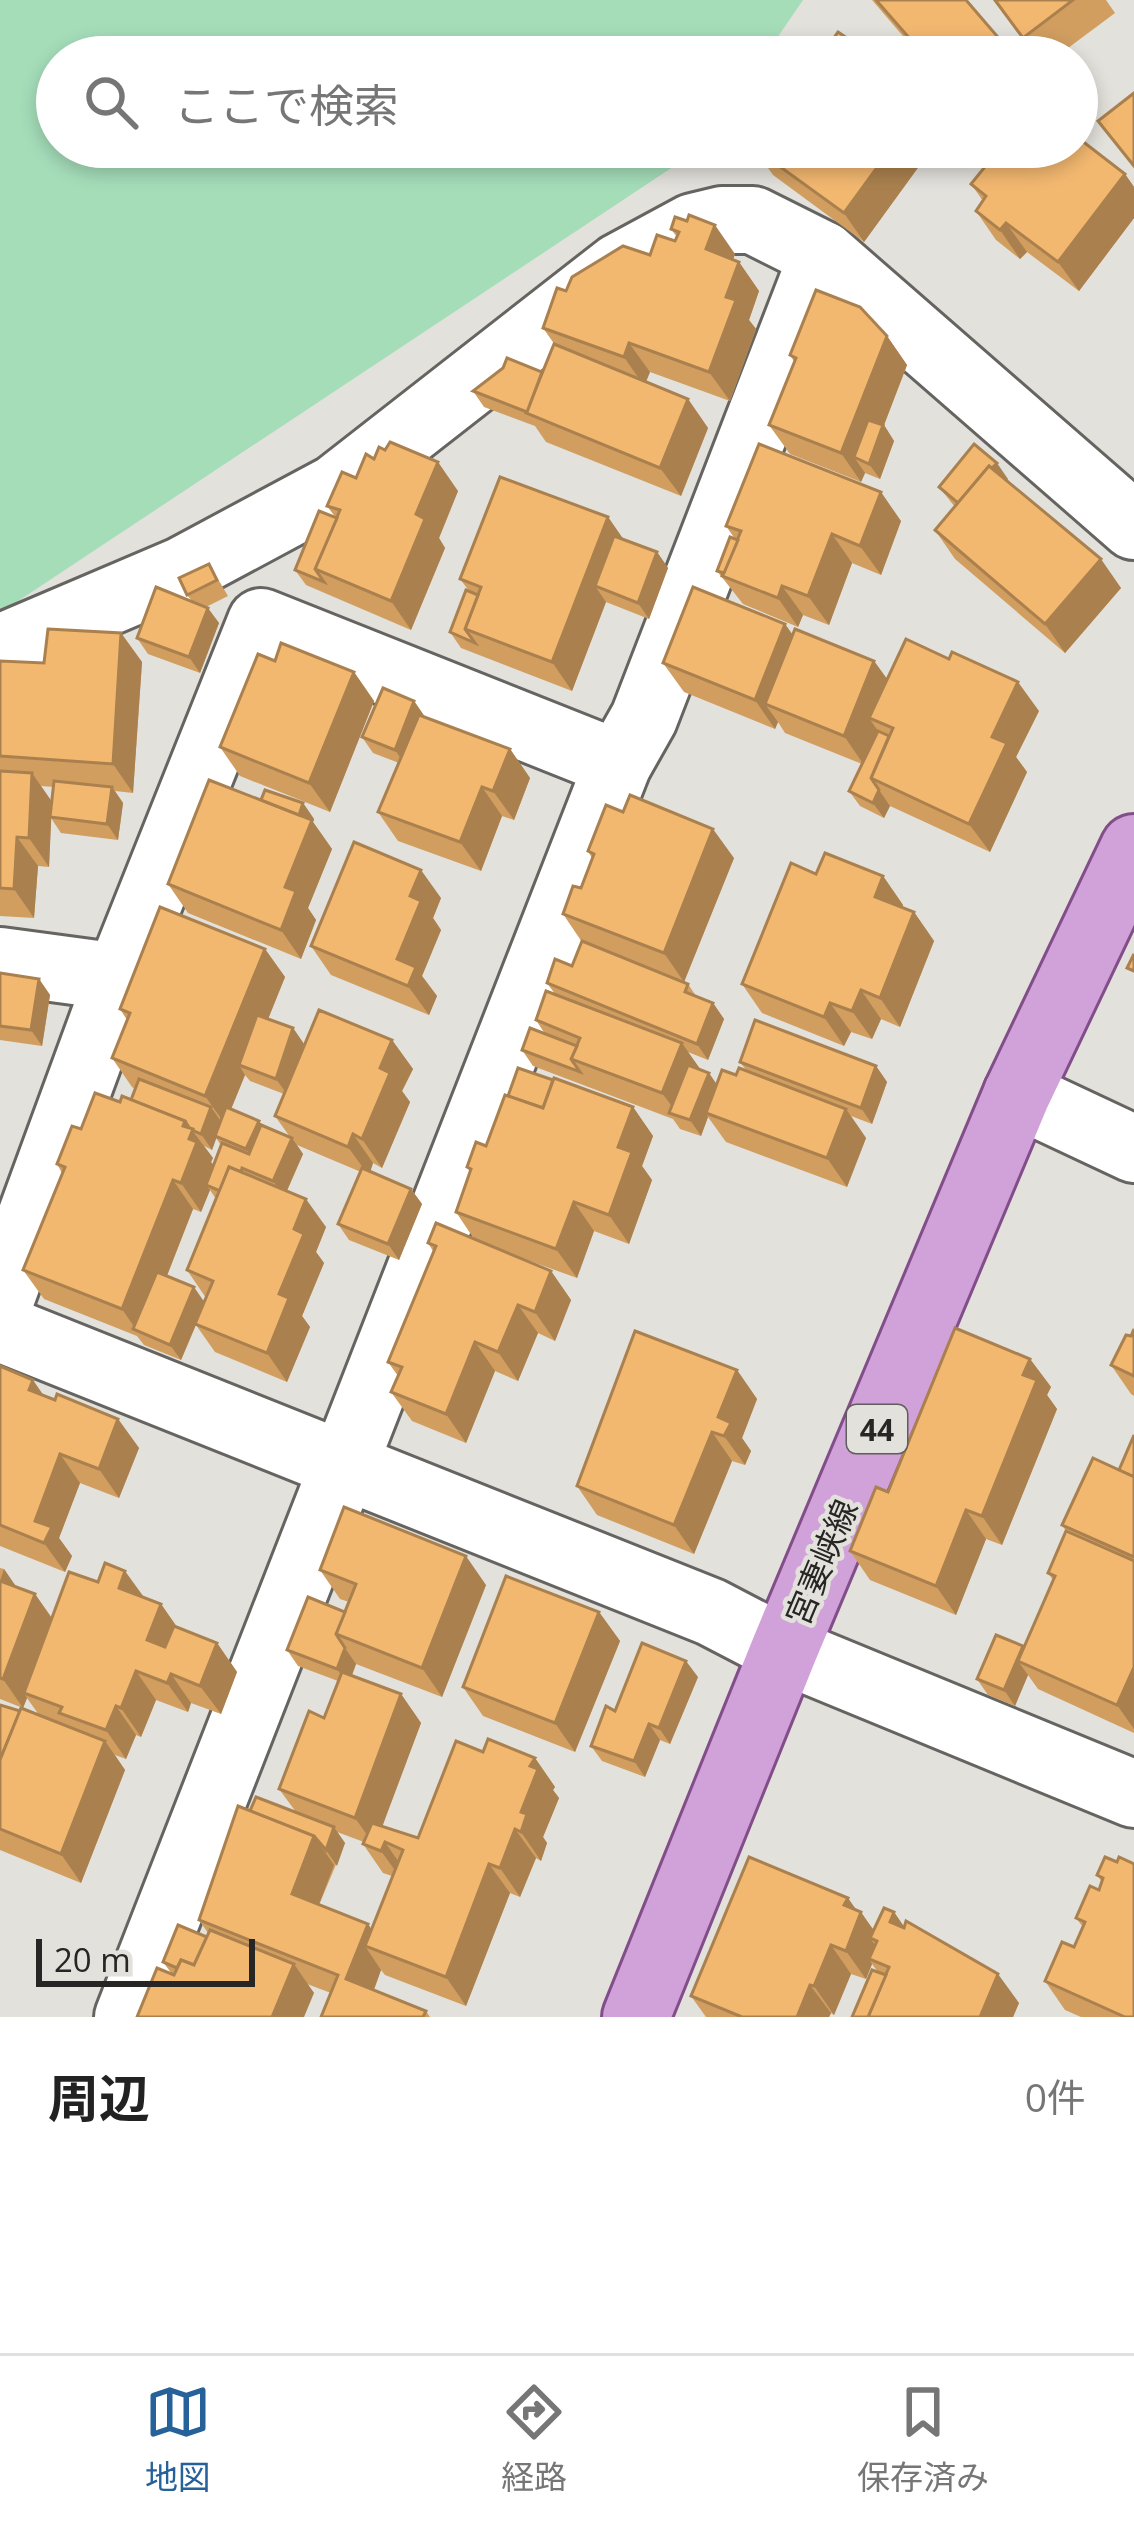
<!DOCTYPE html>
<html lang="ja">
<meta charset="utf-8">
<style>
body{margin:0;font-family:"Open Sans","Noto Sans JP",sans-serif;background:#f2f2f2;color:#222}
.scale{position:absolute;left:36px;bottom:30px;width:219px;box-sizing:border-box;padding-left:12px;border:6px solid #272625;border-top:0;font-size:33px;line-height:42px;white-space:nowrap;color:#272625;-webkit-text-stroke:9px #e3e1dc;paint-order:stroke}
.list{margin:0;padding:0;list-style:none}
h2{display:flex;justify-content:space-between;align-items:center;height:156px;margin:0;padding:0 48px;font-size:51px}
h2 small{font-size:39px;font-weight:400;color:#767676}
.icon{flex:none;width:66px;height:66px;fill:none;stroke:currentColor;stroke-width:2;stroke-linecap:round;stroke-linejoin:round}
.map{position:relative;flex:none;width:1134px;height:2017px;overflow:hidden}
.search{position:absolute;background:#fff;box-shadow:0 6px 18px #0003;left:36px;right:36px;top:36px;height:132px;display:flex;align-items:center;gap:30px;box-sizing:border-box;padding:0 42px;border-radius:66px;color:#767676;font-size:45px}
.sheet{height:336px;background:#fff}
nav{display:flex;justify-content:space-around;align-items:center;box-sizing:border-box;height:168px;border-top:3px solid #e0e0e0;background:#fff;font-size:33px;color:#767676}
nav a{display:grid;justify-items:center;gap:6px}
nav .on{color:#266299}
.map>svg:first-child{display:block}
.green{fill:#a5ddb9}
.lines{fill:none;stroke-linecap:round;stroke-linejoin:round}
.minor-casing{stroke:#666461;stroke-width:72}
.major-casing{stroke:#824e89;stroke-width:72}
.minor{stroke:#fff;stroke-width:66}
.major{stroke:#d1a1d9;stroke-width:66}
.wall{fill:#d19e60;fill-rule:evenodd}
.shaded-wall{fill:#aa814e}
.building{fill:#f3b870;stroke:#aa814e;stroke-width:3}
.labels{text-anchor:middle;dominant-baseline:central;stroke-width:9;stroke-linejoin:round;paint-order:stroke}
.shield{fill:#e3e1dc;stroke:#5f5e5c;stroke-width:3}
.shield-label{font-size:30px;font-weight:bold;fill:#272625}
.street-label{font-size:33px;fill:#272625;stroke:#e3e1dc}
</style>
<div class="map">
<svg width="1134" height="2017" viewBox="0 0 1134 2017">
<rect width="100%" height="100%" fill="#e3e1dc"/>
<polygon class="green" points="0,0 803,0 764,57 57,57 57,147 703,147 0,613"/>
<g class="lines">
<g class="minor-casing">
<g id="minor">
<polyline points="0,648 183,570 336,488 619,267 693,227 722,220 753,220 823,255"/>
<polyline points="0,961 119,977"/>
<polyline points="1017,1094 1134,1149"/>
<polyline points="0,1301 119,977 261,622 618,764"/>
<polyline points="0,1328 711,1612 784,1650 1134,1794"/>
<polyline points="128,2017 618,764 644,718 823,255 1134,526"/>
</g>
</g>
<g class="major-casing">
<polyline id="major" points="636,2017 784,1650 1017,1094 1134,848"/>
</g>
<use href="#minor" class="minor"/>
<use href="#major" class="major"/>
</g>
<g class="wall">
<polygon points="872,0 876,0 1015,57 921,57"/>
<polygon points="993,0 1106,0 1115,13 1056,57 1036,57"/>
<polygon points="753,147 933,147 864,242 773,175"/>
<polygon points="999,147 1077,147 1125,174 1134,187 1134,218 1079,291 1027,252 1020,259 996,240 976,211 983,201 971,184"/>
<polygon points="671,229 735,254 733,260 739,262 759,291 749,320 756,329 730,401 650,372 646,382 688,399 708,428 681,496 546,442 535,426 484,407 473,391 542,372 555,345 543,328 566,291 650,255 675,241 677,237"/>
<polygon points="887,336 907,365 884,425 894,441 880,479 865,473 861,482 790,454 769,425 795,363 790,355"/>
<polygon points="356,478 458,491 439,538 445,548 411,630 306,585 295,570 336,518 327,506"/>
<polygon points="1008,479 1007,480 1121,588 1065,653 955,559 935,530 955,507 939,487"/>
<polygon points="608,517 624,540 657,552 668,568 649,619 606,602 572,691 461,648 450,632 470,592 460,579"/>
<polygon points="901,521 881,575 852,563 829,625 803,615 798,627 743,604 717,571 735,539 726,526"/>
<polygon points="209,564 228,596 206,607 219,623 200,673 148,654 137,638 192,601 187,595"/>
<polygon points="785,624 793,635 874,661 887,679 1039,711 1016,757 1027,772 990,852 890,806 884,818 860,806 849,791 862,764 785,733 778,722 775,729 684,692 663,663"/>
<path d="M121 633 142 662 133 793 115 791 123 803 118 840 61 833 51 818 49 867 38 866 34 918 0 916V661L44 663ZM41 786 54 787 52 802Z"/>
<polygon points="275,661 354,672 374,701 330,812 240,776 220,747"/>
<polygon points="414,701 425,717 510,749 530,778 514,820 502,816 481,871 398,841 378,812 399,763 373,753 362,737"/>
<polygon points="261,800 303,803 314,819 313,822 332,849 308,908 316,920 301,959 188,913 168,884"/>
<polygon points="588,851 734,858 684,982 635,963 688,984 696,996 713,1003 724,1019 708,1060 688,1052 701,1070 716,1084 746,1070 740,1062 876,1066 887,1082 872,1124 851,1116 866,1138 847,1187 726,1142 708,1117 701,1136 680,1129 673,1119 533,1066 522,1050 545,1034 536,1020 555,994 547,983 572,966 582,942 563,914 581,888 592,858"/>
<polygon points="816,874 883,876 903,905 902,908 914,912 934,941 900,1027 881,1019 872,1039 851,1032 844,1046 762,1013 742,984"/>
<polygon points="441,898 433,918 441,930 422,976 437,996 429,1015 331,975 311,946"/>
<path d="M265 949 285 977 268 1019 293 1028 304 1044 298 1061 392 1040 413 1069 402 1091 410 1102 382 1168 373 1163 370 1171 411 1189 422 1204 399 1260 349 1240 338 1224 361 1172 297 1145 303 1154 287 1191 326 1227 316 1252 324 1263 302 1316 310 1327 287 1382 215 1352 196 1325 181 1360 144 1345 137 1336 44 1299 23 1270 62 1173 57 1164 81 1129 120 1102 131 1100 135 1089 132 1087 112 1058 127 1020 120 1009ZM245 1075 250 1081 284 1094 275 1116 290 1137 231 1109ZM216 1138 221 1145 214 1165 211 1162 213 1158 204 1146 212 1150ZM210 1190 216 1199 187 1270 206 1298 204 1301 167 1276 193 1209 201 1212Z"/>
<polygon points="0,973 39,979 50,995 42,1046 0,1040"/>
<polygon points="633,1107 653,1136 642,1166 652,1180 629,1244 594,1231 577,1278 508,1253 551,1271 571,1300 555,1341 538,1333 518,1381 495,1371 466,1443 412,1421 391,1392 398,1376 388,1362 433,1251 428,1243 474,1239 456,1212 470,1172 467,1167 486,1146"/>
<polygon points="1030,1359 1051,1387 1047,1395 1057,1409 1002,1545 986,1539 956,1615 870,1580 850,1551 888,1492"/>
<polygon points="1111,1365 1134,1376 1134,1396 1131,1394"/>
<polygon points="0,1366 44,1396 118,1419 139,1448 119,1498 80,1483 59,1538 72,1556 65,1572 0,1546"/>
<polygon points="737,1370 757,1399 742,1438 751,1451 745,1465 732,1461 694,1554 597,1515 577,1486"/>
<polygon points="1134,1435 1134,1733 1038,1689 1028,1675 1015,1706 988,1695 977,1679 1023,1648 1053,1580 1048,1573 1066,1531 1062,1525 1119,1470"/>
<polygon points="0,1568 4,1569 16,1587 35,1594 52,1618 144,1597 161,1604 177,1627 217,1643 237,1672 221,1714 191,1703 188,1712 156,1700 141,1737 136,1735 126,1759 115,1755 125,1770 81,1883 0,1850 0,1705 39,1715 27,1698 23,1708 0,1699"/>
<path d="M320 1570 486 1585 442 1697 356 1664 352 1676 401 1694 421 1723 382 1826 418 1838 483 1752 535 1758 555 1787 553 1790 559 1798 543 1837 547 1843 541 1861 536 1858 520 1897 510 1893 466 2006 385 1975 381 1970 374 1990 426 2011 430 2017H321L331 1993 307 1984 314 1993 137 2017 172 1974 163 1962 207 1937 208 1933 199 1920 250 1811 296 1812 279 1789 324 1718 338 1681 298 1666 287 1650 345 1612 349 1602 340 1599ZM337 1832 364 1842 363 1844 383 1873 392 1876 372 1929 319 1905 345 1843Z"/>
<polygon points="599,1612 620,1641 575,1752 483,1716 463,1687"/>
<polygon points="698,1677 670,1744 660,1740 645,1777 602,1761 591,1746 615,1711"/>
<polygon points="1105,1857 1134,2017 1081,2017 1065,2010 1045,1981 1074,1947 1083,1927 1076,1918 1099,1890 1102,1882 1097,1875"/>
<polygon points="857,1910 874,1930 894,1912 904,1927 1019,2003 1013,2017 878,1972 872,1964 866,1979 851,1974 834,2015 831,2013 829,2017 699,2017 706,2017 691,1996"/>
</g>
<g class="shaded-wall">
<polygon points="892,147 933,147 864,242 844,213"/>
<polygon points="1125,174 1134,187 1134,218 1079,291 1058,262"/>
<polygon points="1006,223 1027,252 1020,259 1000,230"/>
<polygon points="715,225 735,254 726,278 706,249"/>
<polygon points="739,262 759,291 749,320 756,329 730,401 709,372 726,297"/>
<polygon points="887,336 907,365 884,425 894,441 880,479 869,464 854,457 865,473 861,482 841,453"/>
<polygon points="629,343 650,372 644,386 624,357"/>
<polygon points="688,399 708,428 681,496 660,468"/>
<polygon points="438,462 458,491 439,538 445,548 411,630 391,601 416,514"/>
<polygon points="997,463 1008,479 973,522 962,506"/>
<polygon points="881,492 901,521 881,575 860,546"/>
<polygon points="608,517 628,546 595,586 606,602 572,691 552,662"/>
<polygon points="832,534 852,563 829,625 808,596"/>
<polygon points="657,552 668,568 649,619 638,603"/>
<polygon points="1101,559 1121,588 1065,653 1045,624"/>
<polygon points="782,586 803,615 798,627 778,598"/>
<polygon points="208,608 219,623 200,673 189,657"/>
<polygon points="785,624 805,653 765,704 778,722 775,729 755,700"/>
<polygon points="121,633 142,662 133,793 113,764"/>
<polygon points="874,661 895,690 869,718 878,731 864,765 844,736"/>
<polygon points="354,672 374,701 330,812 309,783"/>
<polygon points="1018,682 1039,711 1016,757 1027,772 990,852 969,824 992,737"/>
<polygon points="414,701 425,717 406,766 395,750"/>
<polygon points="510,749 530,778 514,820 493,791"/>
<polygon points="32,773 52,802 49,867 29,838"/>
<polygon points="112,787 123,803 118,840 107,824"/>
<polygon points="482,787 502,816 481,871 460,842"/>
<polygon points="879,790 890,806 884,818 873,803"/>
<polygon points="303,803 314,819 313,822 332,849 308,908 316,920 301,959 281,930 285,887 296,823"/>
<polygon points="713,829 734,858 684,982 664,953"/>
<polygon points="17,837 38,866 34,918 14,889"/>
<polygon points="421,870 441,898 433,918 441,930 422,976 437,996 429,1015 408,986 397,959 410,896"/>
<polygon points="883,876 903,905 895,926 875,897"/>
<polygon points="914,912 934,941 900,1027 880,998"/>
<polygon points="265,949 285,977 248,1069 239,1065 245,1075 225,1124 205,1096"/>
<polygon points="39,979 50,995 42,1046 31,1030"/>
<polygon points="861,990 881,1019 872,1039 852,1011"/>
<polygon points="713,1003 724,1019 708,1060 697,1044"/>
<polygon points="830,1003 851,1032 844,1046 824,1017"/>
<polygon points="293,1028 304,1044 287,1094 276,1079"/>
<polygon points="392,1040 413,1069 402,1091 410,1102 382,1168 362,1139 380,1068"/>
<polygon points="682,1043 702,1072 679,1116 662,1093"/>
<polygon points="876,1066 887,1082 872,1124 861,1108"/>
<polygon points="709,1073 720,1089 706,1113 708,1117 701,1136 690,1120"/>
<polygon points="211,1107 222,1123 212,1150 201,1134"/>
<polygon points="633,1107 653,1136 642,1166 652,1180 629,1244 609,1215 618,1147"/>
<polygon points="846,1109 866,1138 847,1187 827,1158"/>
<polygon points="185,1121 213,1158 211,1162 217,1171 206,1185 210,1190 201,1212 181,1183"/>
<polygon points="259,1121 270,1136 257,1165 246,1149"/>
<polygon points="353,1134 373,1163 369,1176 348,1147"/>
<polygon points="292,1138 303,1154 284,1197 273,1181"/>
<polygon points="173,1180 193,1209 144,1334 137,1331 122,1309"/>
<polygon points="411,1189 422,1204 399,1260 388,1244"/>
<polygon points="306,1199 326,1227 316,1252 324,1263 302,1316 310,1327 287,1382 267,1353 294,1229"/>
<polygon points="574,1202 594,1231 577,1278 556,1249"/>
<polygon points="551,1271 571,1300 555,1341 535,1312"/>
<polygon points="194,1287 205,1303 181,1360 170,1345"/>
<polygon points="518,1305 538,1333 518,1381 498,1352"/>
<polygon points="475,1342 495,1371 466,1443 446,1414"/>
<polygon points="1030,1359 1051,1387 1047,1395 1057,1409 1002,1545 982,1516 1023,1375"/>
<polygon points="737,1370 757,1399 742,1438 751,1451 745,1465 724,1436 718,1417"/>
<polygon points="33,1380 53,1409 29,1390"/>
<polygon points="118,1419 139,1448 119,1498 99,1469"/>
<polygon points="712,1432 732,1461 694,1554 674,1525"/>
<polygon points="60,1454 80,1483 59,1538 72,1556 65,1572 44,1543 35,1521"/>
<polygon points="966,1510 986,1539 956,1615 936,1586"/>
<polygon points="466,1556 486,1585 442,1697 422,1668"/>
<polygon points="4,1569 24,1598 0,1581"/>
<polygon points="125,1571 146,1600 119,1588"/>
<polygon points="35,1594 55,1623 24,1693 27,1698 23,1708 3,1679"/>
<polygon points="161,1604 181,1633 167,1669 147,1640"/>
<polygon points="599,1612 620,1641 575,1752 555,1723"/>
<polygon points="217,1643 237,1672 221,1714 200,1686"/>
<polygon points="1023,1646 1018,1661 1028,1675 1015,1706 1004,1690"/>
<polygon points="345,1648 356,1664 348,1685 337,1669"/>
<polygon points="686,1661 698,1677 670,1744 659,1728"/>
<polygon points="1134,1667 1134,1729 1117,1705"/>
<polygon points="136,1671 156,1700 141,1737 121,1708"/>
<polygon points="171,1674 191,1703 188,1712 167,1683"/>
<polygon points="401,1694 421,1723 375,1846 355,1818"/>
<polygon points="116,1706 136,1735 126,1759 106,1730"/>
<polygon points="649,1724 660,1740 645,1777 634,1761"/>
<polygon points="105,1741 125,1770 81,1883 61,1854"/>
<polygon points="535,1758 555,1787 553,1790 559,1798 543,1837 547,1843 541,1861 521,1832 521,1812 530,1766"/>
<polygon points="334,1827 345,1843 337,1866 326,1850"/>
<polygon points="515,1829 536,1858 520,1897 500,1868"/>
<polygon points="314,1836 334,1865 312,1923 292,1894"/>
<polygon points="385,1842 405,1871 402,1880 381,1851"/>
<polygon points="489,1864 510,1893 466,2006 446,1977"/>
<polygon points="848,1898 860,1915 861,1912 881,1941 877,1941 870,1938 878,1949 869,1959 872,1964 866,1979 846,1951 844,1905"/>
<polygon points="894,1912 914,1941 890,1922"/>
<polygon points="368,1924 388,1953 365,1946 381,1970 367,2008 346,1979"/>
<polygon points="831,1945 851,1974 834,2015 814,1986"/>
<polygon points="294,1964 314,1993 304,2017 272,2017"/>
<polygon points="998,1974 1019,2003 1013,2017 980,2017"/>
<polygon points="810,1985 831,2013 829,2017 797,2017"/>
</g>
<g class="building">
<polygon points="876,0 966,0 1015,57 926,57"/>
<polygon points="995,0 1073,0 1023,38"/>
<polygon points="838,32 875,57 820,57"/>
<polygon points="888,43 907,57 878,57"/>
<polygon points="1134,93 1134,166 1098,121"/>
<polygon points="1077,137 1125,174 1058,262 1006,223 1000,230 976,211 986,196 971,184 1001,147 1077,147"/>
<polygon points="753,147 892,147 844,213"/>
<polygon points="689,215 715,225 706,249 739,262 726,297 736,300 709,372 629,343 624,357 543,328 557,288 566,291 572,277 623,246 650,255 657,235 675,241 679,232 671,229 675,217 687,221"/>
<polygon points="816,290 860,307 887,336 841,453 769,425 796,358 790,355"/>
<polygon points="554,344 688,399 660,468 526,413"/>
<polygon points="507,358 542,372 527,412 473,391 503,368"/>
<polygon points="868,420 883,425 869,464 854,457"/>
<polygon points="390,442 438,462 416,514 425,519 391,601 315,569 340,510 327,506 342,472 356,478 366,454 374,459 379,447 385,450"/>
<polygon points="759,444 881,492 860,546 832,534 808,596 782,586 778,598 722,576 741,531 726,526"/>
<polygon points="974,444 997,463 992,468 989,466 958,503 939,487"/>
<polygon points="989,466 1101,559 1045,624 935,530"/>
<polygon points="500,477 608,517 552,662 465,629 481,587 460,579"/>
<polygon points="319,511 337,518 315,569 324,582 295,570"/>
<polygon points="614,536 657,552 638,603 595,586"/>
<polygon points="730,537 738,540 724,573 717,571"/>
<polygon points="209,564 217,580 187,595 179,578"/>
<polygon points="156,587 208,608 189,657 137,638"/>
<polygon points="693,587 785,624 755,700 663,663"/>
<polygon points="466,590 478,595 465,629 475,643 450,632"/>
<polygon points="48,629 121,633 113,764 0,756 0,661 44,663"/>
<polygon points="795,629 874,661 844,736 765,704"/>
<polygon points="906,639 949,659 952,652 1018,682 992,737 1007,743 969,824 871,778 893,728 869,718"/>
<polygon points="281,643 354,672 309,783 220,747 258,654 275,661"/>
<polygon points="383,688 414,701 395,750 362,737"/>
<polygon points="419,715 510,749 493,791 482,787 460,842 378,812"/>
<polygon points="878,731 889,736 871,778 879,790 873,803 849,791"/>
<polygon points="0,771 32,773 29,838 17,837 14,889 0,888"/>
<polygon points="209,780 312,820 285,887 296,891 281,930 168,884"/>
<polygon points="54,781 112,787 107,824 50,817"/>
<polygon points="265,790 303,803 299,815 261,800"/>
<polygon points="630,795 713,829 664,953 563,914 573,886 581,888 594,854 588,851 606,805 623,812"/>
<polygon points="354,842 421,870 410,896 421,901 397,959 416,967 408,986 311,946"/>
<polygon points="825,853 883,876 875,897 914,912 880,998 861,990 852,1011 830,1003 824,1017 742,984 791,863 816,874"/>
<polygon points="160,907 265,949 205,1096 112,1058 130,1013 120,1009"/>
<polygon points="582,941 688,984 685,992 713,1003 697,1044 547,983 555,959 572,966"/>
<polygon points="1134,954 1134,971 1127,968"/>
<polygon points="0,973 39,979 31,1030 0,1026"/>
<polygon points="546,991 682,1043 662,1093 571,1059 580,1038 536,1020"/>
<polygon points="319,1010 392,1040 380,1068 390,1073 362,1139 353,1134 348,1147 275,1116"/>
<polygon points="257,1015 293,1028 276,1079 239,1065"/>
<polygon points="755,1020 876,1066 861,1108 740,1062"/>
<polygon points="530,1028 577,1046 571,1059 580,1072 522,1050"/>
<polygon points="688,1065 709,1073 690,1120 669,1113"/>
<polygon points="518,1068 553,1080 543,1108 508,1096"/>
<polygon points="739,1068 846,1109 827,1158 706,1113 722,1070 736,1075"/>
<polygon points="554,1078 633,1107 618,1147 632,1152 609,1215 574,1202 556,1249 456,1212 471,1169 467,1167 476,1142 486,1146 505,1095 543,1108"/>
<polygon points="139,1079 211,1107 201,1134 190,1129 185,1121 131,1100"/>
<polygon points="95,1093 120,1102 122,1096 185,1121 183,1126 193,1129 189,1139 197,1142 181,1183 173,1180 122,1309 23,1270 65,1167 57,1164 72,1126 81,1129"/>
<polygon points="226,1107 259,1121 246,1149 215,1136"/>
<polygon points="261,1125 292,1138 273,1181 242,1168 241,1172 229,1167 220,1191 206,1185 222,1143 249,1154"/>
<polygon points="229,1167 306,1199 294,1229 304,1234 279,1294 289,1298 267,1353 195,1324 213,1281 187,1270"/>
<polygon points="362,1168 411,1189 388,1244 338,1224"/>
<polygon points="436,1223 551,1271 535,1312 518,1305 498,1352 475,1342 446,1414 391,1392 402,1367 388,1362 436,1246 428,1243"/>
<polygon points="157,1272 194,1287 170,1345 133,1329"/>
<polygon points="955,1328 1030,1359 1023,1375 1037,1380 982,1516 966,1510 936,1586 850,1551 876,1487 888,1492"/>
<polygon points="1134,1329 1134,1376 1111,1365 1126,1335 1131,1336"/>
<polygon points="635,1331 737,1370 718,1417 731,1423 724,1436 712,1432 674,1525 577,1486"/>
<polygon points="0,1366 33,1380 29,1390 55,1400 57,1394 118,1419 99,1469 60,1454 35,1521 52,1527 44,1543 0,1525"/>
<polygon points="1134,1435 1134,1477 1119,1470"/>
<polygon points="1093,1458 1134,1477 1134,1557 1062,1525"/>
<polygon points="344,1507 466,1556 422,1668 336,1634 356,1584 320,1570"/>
<polygon points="1066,1531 1134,1561 1134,1667 1117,1705 1018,1661 1055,1576 1048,1573"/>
<polygon points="105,1563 125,1571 119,1588 161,1604 147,1640 165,1647 174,1626 217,1643 200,1686 171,1674 167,1683 136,1671 121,1708 116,1706 106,1730 59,1713 62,1707 24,1693 69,1572 98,1582"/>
<polygon points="506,1576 599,1612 555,1723 463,1687"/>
<polygon points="0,1581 35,1594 3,1679 0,1678"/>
<polygon points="308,1597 345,1612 336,1634 345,1648 337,1669 287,1650"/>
<polygon points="996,1635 1023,1646 1004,1690 977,1679"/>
<polygon points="642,1643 686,1661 659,1728 649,1724 634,1761 591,1746 606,1706 615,1711"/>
<polygon points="342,1672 401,1694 355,1818 279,1789 309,1711 324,1718"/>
<polygon points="0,1705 20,1711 0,1760"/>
<polygon points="21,1708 105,1741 61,1854 0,1829 0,1760"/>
<polygon points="488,1739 535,1758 530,1766 538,1769 521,1812 527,1814 521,1832 515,1829 500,1868 489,1864 446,1977 365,1946 403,1850 385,1842 381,1851 363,1844 372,1823 418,1838 456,1741 483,1752"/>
<polygon points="256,1797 334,1827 326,1850 314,1836 250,1811"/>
<polygon points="238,1806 314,1836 292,1894 368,1924 346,1979 426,2011 423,2017 321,2017 338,1975 199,1920"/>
<polygon points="749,1857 848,1898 844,1905 861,1912 846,1951 831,1945 814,1986 810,1985 797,2017 742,2017 691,1996"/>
<polygon points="1105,1857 1117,1862 1119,1857 1134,1864 1134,2017 1125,2017 1045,1981 1062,1942 1074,1947 1085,1922 1076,1918 1090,1886 1099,1890 1103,1878 1097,1875"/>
<polygon points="884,1908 894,1912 890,1922 904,1928 906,1921 998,1974 980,2017 868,2017 889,1967 869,1959 877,1941 870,1938"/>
<polygon points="178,1925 207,1937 194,1965 181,1960 177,1968 163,1962"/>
<polygon points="210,1930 294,1964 272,2017 137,2017 157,1968 174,1975 181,1960 194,1965"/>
<polygon points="872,1970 886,1975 868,2017 852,2017"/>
</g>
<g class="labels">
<rect class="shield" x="847" y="1405" width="60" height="48" rx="9"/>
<g class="shield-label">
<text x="877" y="1429">44</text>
</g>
<g class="street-label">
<text transform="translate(821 1562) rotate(-67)">宮妻峡線</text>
</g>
</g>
</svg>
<div class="scale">20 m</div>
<div class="search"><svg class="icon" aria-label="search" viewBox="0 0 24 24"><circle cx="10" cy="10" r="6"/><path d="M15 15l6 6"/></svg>ここで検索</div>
</div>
<section class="sheet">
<h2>周辺<small>0件</small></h2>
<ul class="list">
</ul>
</section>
<nav>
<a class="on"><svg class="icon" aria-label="map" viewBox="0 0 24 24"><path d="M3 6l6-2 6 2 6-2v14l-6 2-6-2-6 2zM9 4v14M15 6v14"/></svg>地図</a>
<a><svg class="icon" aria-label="directions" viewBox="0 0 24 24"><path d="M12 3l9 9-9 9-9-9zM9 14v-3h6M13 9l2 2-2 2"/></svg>経路</a>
<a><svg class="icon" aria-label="saved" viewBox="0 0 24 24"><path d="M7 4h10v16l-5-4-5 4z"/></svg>保存済み</a>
</nav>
